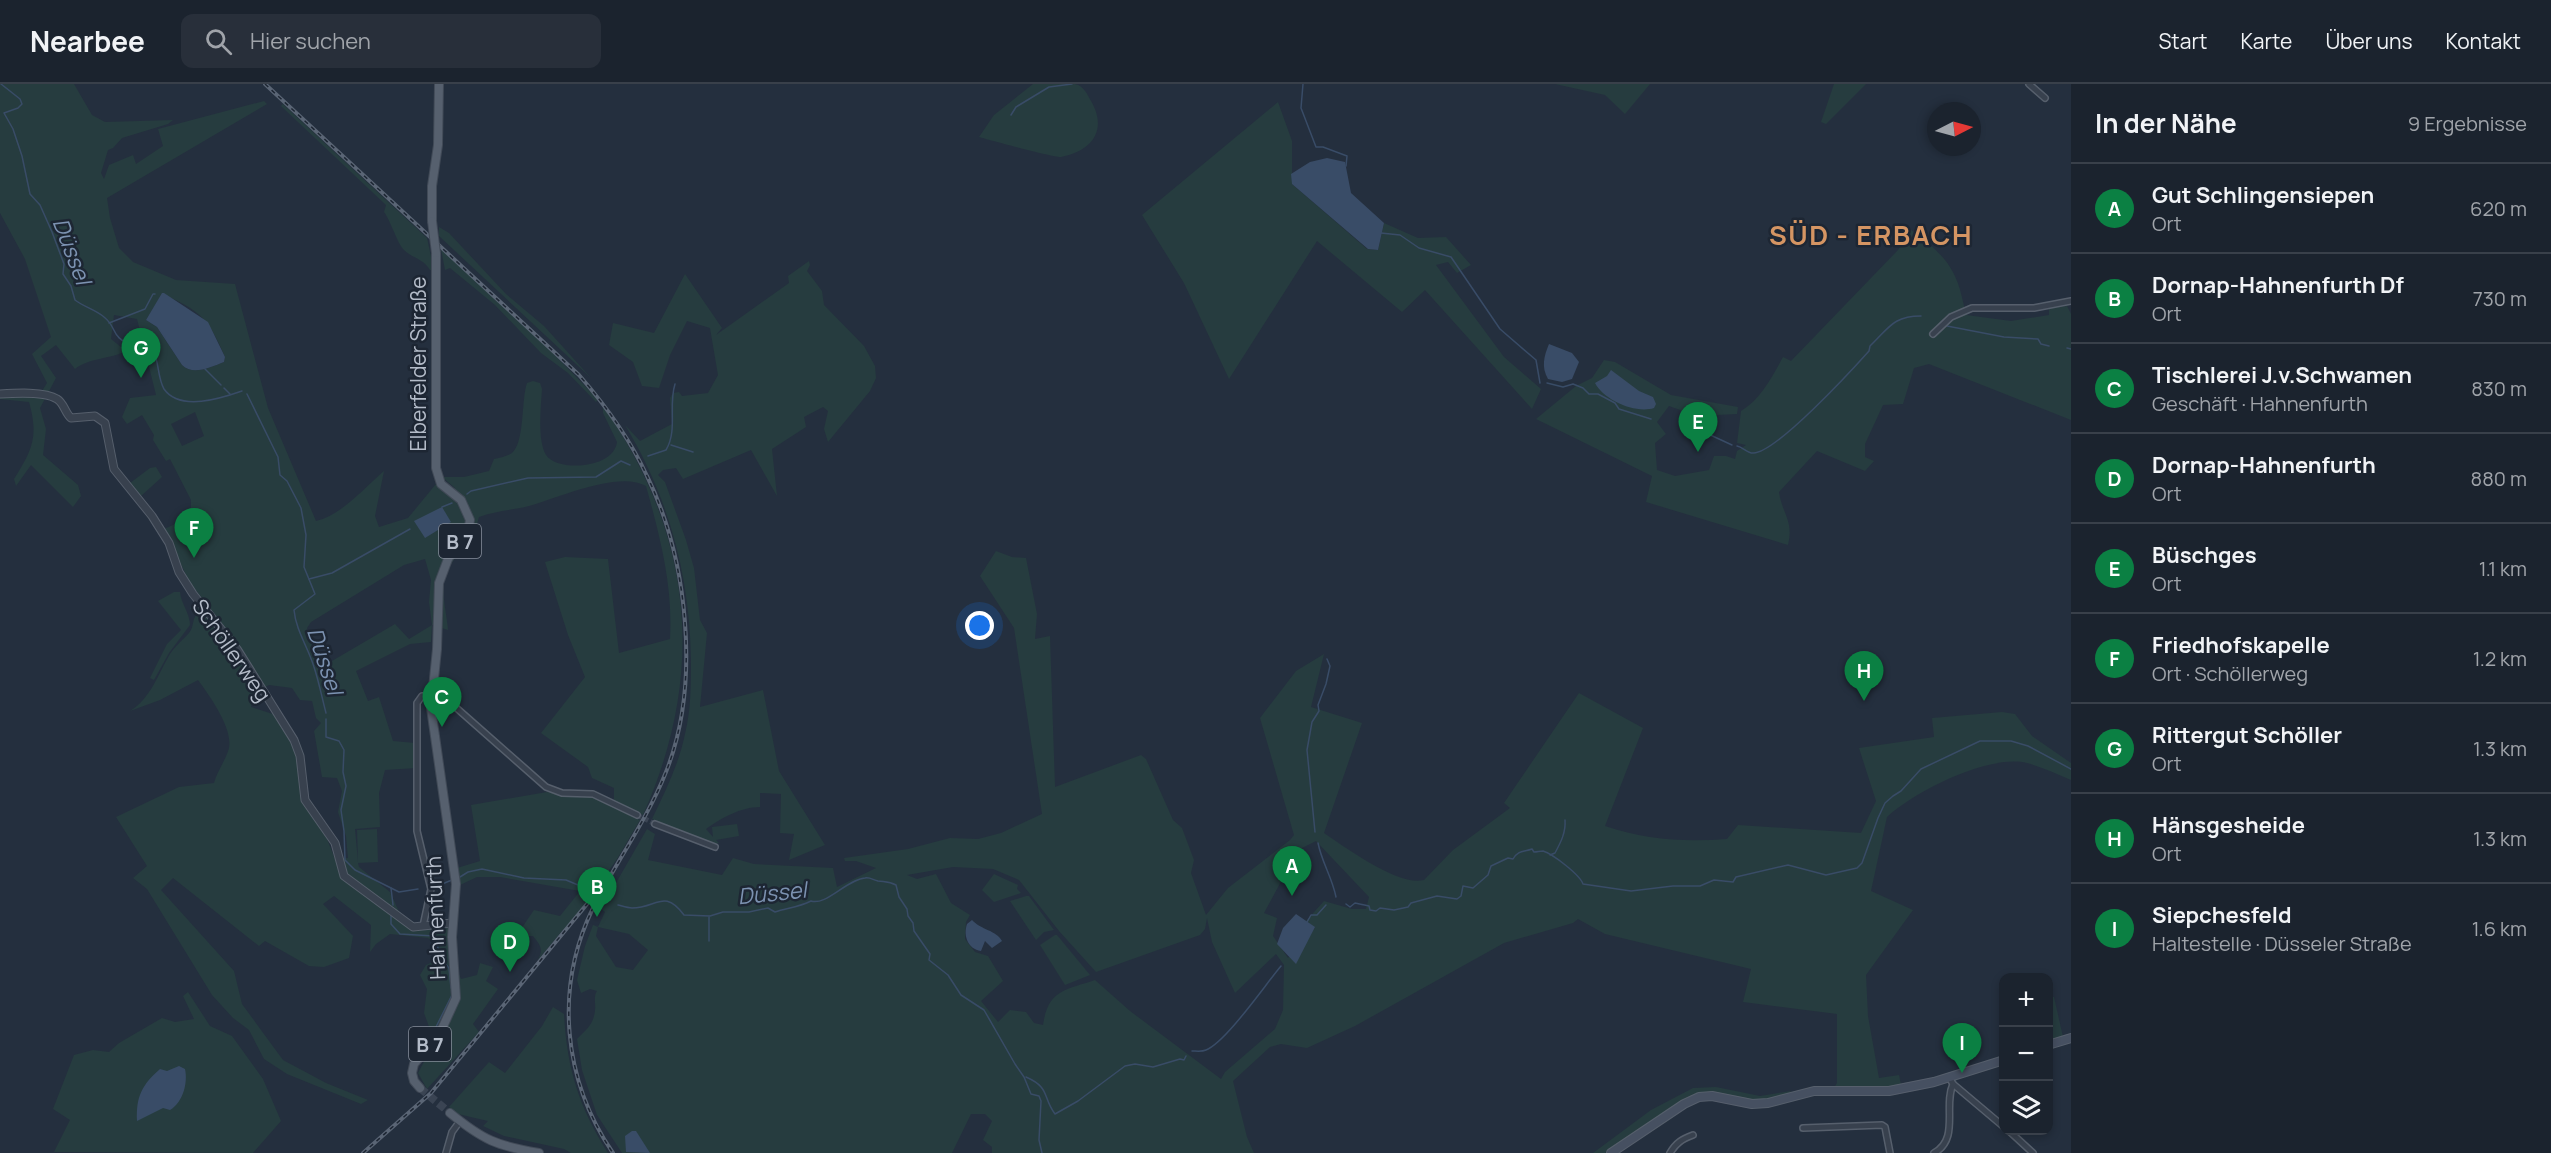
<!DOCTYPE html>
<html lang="de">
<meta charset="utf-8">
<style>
body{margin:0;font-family:Manrope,sans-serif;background:#282f3a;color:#f1f3f6}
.controls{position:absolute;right:18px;bottom:18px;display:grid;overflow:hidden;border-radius:12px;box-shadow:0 3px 9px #0003}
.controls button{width:54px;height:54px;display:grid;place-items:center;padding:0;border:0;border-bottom:2px solid #39404a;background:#1b232e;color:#f1f3f6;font:30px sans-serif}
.compass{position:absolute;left:1927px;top:18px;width:54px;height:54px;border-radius:50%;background:#1b232e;box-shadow:0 3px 9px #0003;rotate:84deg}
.you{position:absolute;left:980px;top:542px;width:21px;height:21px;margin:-15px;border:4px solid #fff;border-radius:50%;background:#1a73e8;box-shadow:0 0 0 9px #1a73e833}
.badge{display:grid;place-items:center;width:39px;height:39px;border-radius:50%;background:#0b8043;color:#fff;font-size:20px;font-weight:700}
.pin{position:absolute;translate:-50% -50px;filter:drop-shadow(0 2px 3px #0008)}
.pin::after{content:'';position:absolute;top:32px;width:21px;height:18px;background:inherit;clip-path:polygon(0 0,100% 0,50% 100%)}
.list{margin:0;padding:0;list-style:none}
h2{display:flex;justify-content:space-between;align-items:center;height:78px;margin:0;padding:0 24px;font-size:26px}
h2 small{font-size:20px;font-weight:400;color:#a0a4aa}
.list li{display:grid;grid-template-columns:39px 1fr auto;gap:18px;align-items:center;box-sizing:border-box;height:90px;padding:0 24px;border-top:2px solid #39404a}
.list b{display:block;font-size:22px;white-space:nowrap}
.list p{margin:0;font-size:20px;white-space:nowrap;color:#a0a4aa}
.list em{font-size:20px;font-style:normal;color:#a0a4aa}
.icon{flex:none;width:33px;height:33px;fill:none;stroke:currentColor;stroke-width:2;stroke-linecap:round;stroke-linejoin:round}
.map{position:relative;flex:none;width:2071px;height:1069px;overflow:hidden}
header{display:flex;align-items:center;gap:36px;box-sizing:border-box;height:84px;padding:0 30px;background:#1b232e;border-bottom:2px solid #39404a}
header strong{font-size:28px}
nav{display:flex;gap:33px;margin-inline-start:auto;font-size:21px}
.search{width:420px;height:54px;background:#282f3a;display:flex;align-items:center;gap:15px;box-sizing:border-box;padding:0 21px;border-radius:12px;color:#a0a4aa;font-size:22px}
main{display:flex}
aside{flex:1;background:#1b232e}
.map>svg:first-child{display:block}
.green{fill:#263c3f;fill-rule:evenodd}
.water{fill:#394c67}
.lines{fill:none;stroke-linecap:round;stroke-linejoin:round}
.stream{stroke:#394c67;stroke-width:1.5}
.minor-tunnel{stroke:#3a4453;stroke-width:5;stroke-dasharray:5 2.5;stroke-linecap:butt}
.primary-tunnel{stroke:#3a4453;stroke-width:8;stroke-dasharray:8 4;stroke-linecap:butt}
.minor-casing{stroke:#565f6c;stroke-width:8}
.tertiary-casing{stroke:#565f6c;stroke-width:9}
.secondary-casing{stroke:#565f6c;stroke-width:10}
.primary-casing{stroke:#414a57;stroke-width:10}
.minor{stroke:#38414e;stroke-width:5}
.tertiary{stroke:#38414e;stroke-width:7}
.secondary{stroke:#465061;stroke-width:8}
.primary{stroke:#56606e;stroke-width:8}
.rail-casing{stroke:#5a6575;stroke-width:4}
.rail{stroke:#1d2633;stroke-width:1.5;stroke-dasharray:4.5;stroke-linecap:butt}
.primary-bridge-casing{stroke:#414a57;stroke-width:10;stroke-linecap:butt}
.primary-bridge{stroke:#56606e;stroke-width:8}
.labels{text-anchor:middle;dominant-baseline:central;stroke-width:5;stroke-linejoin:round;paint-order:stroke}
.shield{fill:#1d2633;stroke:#878f9c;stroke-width:1.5}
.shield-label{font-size:20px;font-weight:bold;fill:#b4bcc9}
.street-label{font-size:21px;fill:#b4bcc9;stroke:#1d2633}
.water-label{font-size:22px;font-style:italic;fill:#7c92b1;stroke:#1d2633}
.district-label{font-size:27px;font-weight:bold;letter-spacing:1.5px;fill:#d59563;stroke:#1d2633}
</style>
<header>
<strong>Nearbee</strong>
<div class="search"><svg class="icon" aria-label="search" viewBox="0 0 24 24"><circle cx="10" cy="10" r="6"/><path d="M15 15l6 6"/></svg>Hier suchen</div>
<nav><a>Start</a><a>Karte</a><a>Über uns</a><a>Kontakt</a></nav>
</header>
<main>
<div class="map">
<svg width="2071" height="1069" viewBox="0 0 2071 1069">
<rect width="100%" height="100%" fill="#242f3e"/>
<g class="green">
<path d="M0 0H74L92 31 105 38 173 36 168 40 122 54 113 64 108 66 101 89 104 95 109 81 133 71 136 80 163 62 158 45 264 17 267 20 107 114 110 134 119 164 133 178 176 196 235 200 268 324 316 437C342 431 364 404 384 387L375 432 379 443 408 434 436 400 449 411 455 404 442 393H464L489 387 494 375C499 374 508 372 512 369 525 358 521 316 527 299L533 297 540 299 542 305C541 322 537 356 546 371 557 388 614 385 617 358L603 329V322C693 450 707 588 643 731L632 725 633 733 640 736 617 775 571 840 569 839 537 877C544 866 541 862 533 852 520 851 514 858 505 867L502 865 521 845 534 826 560 832 580 807 500 793H477L460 801 457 784 480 777 471 721 547 708 614 716V704L592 694 588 683 541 649 585 593 568 551 545 478 565 473 608 475 619 569 670 555C673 501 660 453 646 402 620 386 557 414 529 422 513 426 495 427 479 433 474 456 448 475 444 499 442 513 447 532 448 546L432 541 431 558 410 560 356 587 368 617 379 613 393 657 415 659 416 684 385 686 379 709 380 743 355 745 358 778 357 746 377 745 378 778 358 779 359 783 390 808 401 832 417 843 451 841V871L461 895 477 891 480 879 493 883 486 897 498 905 473 940 479 948 427 1005 418 989 426 974 440 959 431 948 424 929 427 905 420 891 426 881 439 875 437 861 428 854 390 850 376 860 370 868 371 841 334 812 323 820 353 852 349 874 324 883 309 882 265 857 259 862 173 794 161 806 234 887 242 920 283 976 326 999 368 1016 361 1020 287 990 264 975 249 946 233 934 212 911 147 805 133 794 147 782 116 733 179 703 214 699C217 687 226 676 229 664 233 644 209 611 198 596L160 616 130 627C151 614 158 590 170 570 176 561 183 556 189 549 194 543 192 537 196 531L190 524 197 519 261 606 253 612 251 623 276 631 294 659 299 674 304 718 325 750 335 775 348 774 346 752 338 728 342 707 337 694 322 693 314 647 321 639 316 634 312 617 300 616 292 604 269 601 265 603 221 538 190 499 164 445 191 433V416L170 375 166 377 153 356 154 351 142 331 127 340 122 333 130 314 156 311 137 235 114 231 111 255 126 267C111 275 88 274 75 285L56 261 41 272 56 294 40 324 46 345 43 371 78 401 81 412 73 423 31 381 16 402 14 395C32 366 39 353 29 318L0 315V311L17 310 20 306 42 307 47 299 32 270 51 253 25 175 0 129ZM162 210C200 226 209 235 225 273L224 278C211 283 193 292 182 281L157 243 146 236ZM195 328 204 352 182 362 171 340ZM425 475 431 496 429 518 432 541 409 555 395 540 320 584 307 544 311 538 404 481Z"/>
<path d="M1033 0C1046 0 1063 0 1075 0 1084 2 1087 10 1091 17 1108 46 1092 67 1061 73 1056 74 989 56 979 53L994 31Z"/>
<polygon points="1555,0 1650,0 1625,30 1605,11"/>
<polygon points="1834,0 1866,0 1826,40 1821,38"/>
<polygon points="1278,18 1292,57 1292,100 1367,165 1378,166 1384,139 1418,154 1446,153 1471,181 1457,189 1448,178 1436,181 1504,273 1541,305 1532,325 1425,206 1402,228 1317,157 1229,295 1184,199 1142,131"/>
<path d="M283 20 427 154 434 186H430C424 175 412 174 404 166 397 159 391 137 384 128L386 121 281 22Z"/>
<polygon points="439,143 449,149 506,210 544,242 591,294 439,152"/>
<path d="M1904 144C1914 146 1919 151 1927 158 1955 182 1959 197 1966 231L2011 237 2049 231V224L2067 222 2071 230V336L1929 280 1914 284 1903 320 1883 321 1865 360V373L1874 377 1865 387 1817 367 1779 408C1782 430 1794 436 1788 461L1646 418 1652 392 1536 335 1576 302 1592 294 1604 276 1615 278 1671 311 1738 323 1737 330 1697 332 1669 322 1657 338 1666 350 1655 359 1657 386 1675 392 1709 386 1714 372H1726L1735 375 1737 367 1746 361 1737 359 1741 327C1761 315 1772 293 1783 273L1791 277 1898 166 1903 159Z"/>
<polygon points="441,165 524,240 598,315 596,318 568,289 541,269 495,221 450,184 445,186"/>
<path d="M809 177 810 181 807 187 822 207 824 221 864 262 875 282 876 294 870 307 828 358 824 345 828 327 823 323 804 333 806 343 772 365 777 412 751 366 683 395 676 384 663 386 658 391 665 398 686 456 694 484 700 536 707 549 700 623 763 606 779 687 825 761 789 776 794 750 780 749 781 710 760 709V723C741 723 721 734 706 745L713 753 712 743 737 740 739 752 716 756 719 759 713 760 652 735C665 708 679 680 685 650 691 626 691 601 691 577 690 492 669 414 625 341L640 357 672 340 670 314 673 309 679 308 682 312 708 309 718 291 710 244 687 237 670 271 659 304 642 302 633 278 609 261 613 239 654 249 685 190 722 244 716 251 789 199 788 192Z"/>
<polygon points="156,383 162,393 141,412 130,399 150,384"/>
<path d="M996 467 1012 473 1026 474 1037 530 1035 555 1050 552 1055 703 1141 671 1146 675 1173 736 1182 744 1194 776 1191 789 1206 831 1228 804 1290 756 1294 751 1260 634 1296 587 1324 570 1311 623 1362 639 1324 749C1345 763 1399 803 1424 796L1453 766 1510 724 1504 719 1579 609 1643 644 1605 742C1645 756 1685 758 1727 755L1738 741 1861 749 1876 717 1859 664 1934 653 1932 634 2002 628 2015 630 2032 652 2071 679V696C2057 690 2042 683 2027 679 1989 670 1915 707 1887 733L1871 807 1913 826 1866 891 1868 932 1879 994 1899 991 1901 1001 1875 1004H1834L1837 999V930L1743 918 1751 885 1605 850 1578 835 1573 839 1504 859 1355 942 1307 964 1281 960 1270 963 1233 997 1247 1053 1254 1069H992V1063L983 1056 992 1037 985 1030H971L952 1069H622L597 1031 582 986 577 955C586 946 594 940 595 926 596 919 593 913 597 907L590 905 581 909 577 896 585 862 593 841 598 843 605 828 601 825 647 745 655 750 648 776 722 791 733 774 754 780 833 784 837 803 876 784 856 777H845L844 774 908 765 950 754 978 755 1001 749 1042 730 1014 544 980 492ZM1316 757 1369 813 1366 825H1352L1324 817 1306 837 1315 844 1288 874 1273 852 1277 834 1264 829 1298 766ZM953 783 993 785 1019 796 1059 847 1096 888 1200 851 1205 845 1207 834 1212 858 1235 909 1276 870 1284 881 1283 926 1275 945 1225 988 1221 995 1130 927 1095 896C1065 906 1048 906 1043 941L1034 939 1026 928 1010 926 998 938 981 917 1003 897 988 872 975 868 965 855 966 838 970 831 951 819 936 790 917 795 907 791ZM598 843 629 850 648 866 633 886 616 883 596 852Z"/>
<path d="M174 508H180C181 520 190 529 190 541L169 569 154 596 150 594 167 560 181 546 158 517Z"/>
<polygon points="994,790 1018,801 1017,805 1021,809 994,818 982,806"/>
<polygon points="1026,812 1029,812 1054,846 1044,848 1036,856 1010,817"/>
<polygon points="1055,851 1057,851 1090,891 1065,901 1040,861"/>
<polygon points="188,908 210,942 232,952 263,995 281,1037 253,1069 54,1068 70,1036 53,1025 74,971 93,966 109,968 119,959 162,934 175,938 194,935 183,912"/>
<polygon points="2049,913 2054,913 2063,953 2049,957"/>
<path d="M553 923 564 930C567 985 579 1023 608 1069H571L564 1065 504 1052 483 1042 488 1037 458 1030 449 1023 489 978 505 989 542 942Z"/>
<polygon points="1716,1003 1760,1012 1791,1007 1788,1011 1760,1017 1708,1010 1656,1034 1605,1069 1593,1069 1651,1026 1693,1004"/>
</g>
<g class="water">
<polygon points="1327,74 1345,78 1351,109 1384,139 1378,166 1368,165 1292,100 1291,90 1310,78"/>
<path d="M162 209H164L208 238 225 273 224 278C211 283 193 292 182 281L157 243 146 236Z"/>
<path d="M1549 260 1572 269 1579 278 1572 295 1562 298 1548 295C1541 283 1544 272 1549 260Z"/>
<path d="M1611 286 1639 307 1653 313 1656 320 1654 324C1635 330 1604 316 1595 299L1607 292Z"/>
<polygon points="442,423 451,438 425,454 414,437"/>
<polygon points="1296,830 1315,843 1296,880 1277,860 1283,844"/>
<path d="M972 836C981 846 996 846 1002 857L992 864 985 857 981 867C968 865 963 852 967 840Z"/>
<path d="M179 982 185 985C188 999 183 1018 170 1026L163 1024 137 1037C136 1012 142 1001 160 985L167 987Z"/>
<polygon points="632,1047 636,1047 650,1069 626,1068 625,1052"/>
</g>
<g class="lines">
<g class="stream">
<path d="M1 0 20 15 22 20 18 24 4 29 13 45 22 72 30 110 40 121 52 148 64 180 63 190 71 202 75 216C84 223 96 226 104 233 119 245 108 252 135 263L136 257C163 259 154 288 164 305 180 328 222 314 242 307"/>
<polyline points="1303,0 1301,24 1316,63 1323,63 1347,72 1346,82"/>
<polyline points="1011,31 1016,23 1049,3 1072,0"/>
<polyline points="1381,149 1400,151 1419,164 1451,173 1500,245 1536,276 1540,299"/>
<polyline points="109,239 145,225 153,210 155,210"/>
<polyline points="1947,242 2004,253 2038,255 2041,260 2049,262"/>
<polyline points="2067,264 2071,265"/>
<polyline points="205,285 221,301"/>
<polyline points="1547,299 1563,303 1573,300 1583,304 1589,310 1598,310 1615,319 1619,325 1651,335"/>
<polyline points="224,304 230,310"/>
<path d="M247 310 278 373 280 391 287 397 301 424 306 451 304 483 315 510 294 526C296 547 308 563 314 583 319 598 322 614 326 629"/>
<polyline points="1693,343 1732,361"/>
<polyline points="671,361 693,368"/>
<path d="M1737 362C1743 363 1747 369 1753 369 1775 370 1852 286 1869 267L1870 262C1889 244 1893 232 1921 232"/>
<path d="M648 372 666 366C678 346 668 322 675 300"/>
<polyline points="467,410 471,407 528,394 596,393 621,377 630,381"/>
<polyline points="442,423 452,419"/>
<polyline points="309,495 332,489 410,445"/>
<polyline points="326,635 326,653 339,657 344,666 343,688 346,702 341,726 344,747 345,776 355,786 399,808 418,805"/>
<polyline points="1315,748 1307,666 1312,638 1319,627 1318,621 1326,600 1330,582 1327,575"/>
<path d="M1318 759C1322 779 1332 793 1336 813"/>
<path d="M1550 771 1555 769C1561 758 1566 748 1565 736"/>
<polyline points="460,793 468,788 482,785 524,794 566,796 578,801"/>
<polyline points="442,800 452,796"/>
<polyline points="391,804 393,821"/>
<path d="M1346 820 1350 823 1355 819 1369 822 1370 826 1376 827 1380 824 1394 826 1408 823 1411 819 1437 812 1457 815 1461 812 1463 802 1473 804 1488 791 1491 782 1508 774 1513 775C1518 766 1524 768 1532 765L1534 768C1537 768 1540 767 1543 767 1553 770 1580 791 1583 800L1631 807 1673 802H1700L1714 796 1733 798 1736 793 1788 781 1826 791 1857 784 1862 779 1878 734 1885 719 1893 712 1901 707 1921 685 1980 657H2011L2028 662 2071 685"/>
<path d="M618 821C622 822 628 824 632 824 657 824 664 804 684 831L710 832 723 828H749L768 824 775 828C788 824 799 823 811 817 826 822 846 796 865 794 870 793 873 796 878 797 885 798 889 797 896 801L899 813 907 825 908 832 913 839 914 847 930 870 929 876 948 891 961 911 984 926 1015 980 1024 993 1031 1010 1039 1012 1041 1017 1039 1056 1042 1069"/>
<polyline points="391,832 391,840 400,850 434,852 442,876 449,884 451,904"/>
<polyline points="1307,838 1311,831 1317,831 1326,821"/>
<polyline points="709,857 709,833"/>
<polyline points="432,951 452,911"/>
<path d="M1192 967C1196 967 1202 968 1206 966 1226 958 1265 901 1281 882"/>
<path d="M1026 993C1051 1004 1042 1013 1055 1030L1078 1017 1125 982 1135 980 1153 983 1180 975 1184 976 1186 972"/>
</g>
<polyline class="minor-tunnel" points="637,731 655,740"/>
<polyline class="primary-tunnel" points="420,1004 450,1029"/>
<g class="minor-casing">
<g id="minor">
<polyline points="2029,0 2045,14"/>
<polyline points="1933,250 1951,233 1972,224 2034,224 2071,217"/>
<polyline points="433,606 444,613 546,703 562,709 593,710 637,731"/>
<polyline points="655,740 715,763"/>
<polyline points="423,842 431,805 417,747 417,619 422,612 432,613"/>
<polyline points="1953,1000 2004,1043"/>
<polyline points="1803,1044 1882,1041 1885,1043 1890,1069"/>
<polyline points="2008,1046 2033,1069"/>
<polyline points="446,1069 452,1048 460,1037"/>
<path d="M1670 1069C1676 1059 1682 1055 1693 1051"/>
<path d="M1934 1069C1960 1055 1943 1022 1953 1000L1949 993"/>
</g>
</g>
<g class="tertiary-casing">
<path id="tertiary" d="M0 310C15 309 45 307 57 315 64 319 65 329 71 334L95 332 105 339 114 385 152 432 169 459 179 488 193 510 237 565 294 656 300 672 305 716 335 759 344 792 413 843 452 839"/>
</g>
<g class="secondary-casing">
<g id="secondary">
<polyline points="2048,961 2071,954"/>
<polyline points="1611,1069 1684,1020 1699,1013 1712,1012 1752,1020 1768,1019 1814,1007 1889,1007 1934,998 2004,976"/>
</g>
</g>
<g class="primary-casing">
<g id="primary">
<polyline points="432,137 432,102 438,61 439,0"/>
<polyline points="420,1004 414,997 412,989 414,980 441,947 456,914 452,853 456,800 431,624 437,565 439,499 448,475 469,442 470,436 461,416 441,400 436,384 436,169"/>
<path d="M450 1029C483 1056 497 1062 539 1069"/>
</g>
</g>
<use href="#minor" class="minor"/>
<use href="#tertiary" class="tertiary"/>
<use href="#secondary" class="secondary"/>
<use href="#primary" class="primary"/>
<g class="rail-casing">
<g id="rail">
<path d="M265 0 579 291C606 322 630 355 647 392 688 476 701 600 666 688 647 736 616 778 593 824 554 904 563 996 613 1069"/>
<polyline points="363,1069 431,1009 592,814"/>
</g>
</g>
<use href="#rail" class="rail"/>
<g class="primary-bridge-casing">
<polyline id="primary-bridge" points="432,137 436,169"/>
</g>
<use href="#primary-bridge" class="primary-bridge"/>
</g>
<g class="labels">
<g class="shield">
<rect x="439" y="440" width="42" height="34" rx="4.5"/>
<rect x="409" y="943" width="42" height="34" rx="4.5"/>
</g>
<g class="shield-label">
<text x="460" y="457">B 7</text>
<text x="430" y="960">B 7</text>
</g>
<g class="street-label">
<text transform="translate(418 280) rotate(-90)">Elberfelder Straße</text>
<text transform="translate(232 566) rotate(55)">Schöllerweg</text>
<text transform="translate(435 834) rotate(-92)">Hahnenfurth</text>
</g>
<g class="water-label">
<text transform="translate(72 167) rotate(69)">Düssel</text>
<text transform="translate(325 577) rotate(72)">Düssel</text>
<text transform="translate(772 809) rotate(-6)">Düssel</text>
</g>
<g class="district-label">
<text x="1871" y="150">SÜD - ERBACH</text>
</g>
</g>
</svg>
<div class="controls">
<button>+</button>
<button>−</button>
<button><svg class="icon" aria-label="layers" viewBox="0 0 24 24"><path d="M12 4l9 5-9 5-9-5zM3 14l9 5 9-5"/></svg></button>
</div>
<svg class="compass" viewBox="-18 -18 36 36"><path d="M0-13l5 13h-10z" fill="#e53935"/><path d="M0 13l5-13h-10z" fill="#a0a4aa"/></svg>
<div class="you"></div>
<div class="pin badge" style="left:1292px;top:812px">A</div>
<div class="pin badge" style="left:597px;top:833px">B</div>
<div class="pin badge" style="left:442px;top:643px">C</div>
<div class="pin badge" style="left:510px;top:888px">D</div>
<div class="pin badge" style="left:1698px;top:368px">E</div>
<div class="pin badge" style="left:194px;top:474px">F</div>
<div class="pin badge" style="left:141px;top:294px">G</div>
<div class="pin badge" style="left:1864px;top:617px">H</div>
<div class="pin badge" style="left:1962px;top:989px">I</div>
</div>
<aside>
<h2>In der Nähe<small>9 Ergebnisse</small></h2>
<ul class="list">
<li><span class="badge">A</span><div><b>Gut Schlingensiepen</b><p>Ort</p></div><em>620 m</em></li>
<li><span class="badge">B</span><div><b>Dornap-Hahnenfurth Df</b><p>Ort</p></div><em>730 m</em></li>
<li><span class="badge">C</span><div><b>Tischlerei J.v.Schwamen</b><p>Geschäft · Hahnenfurth</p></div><em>830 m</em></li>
<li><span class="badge">D</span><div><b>Dornap-Hahnenfurth</b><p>Ort</p></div><em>880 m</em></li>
<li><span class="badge">E</span><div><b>Büschges</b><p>Ort</p></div><em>1.1 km</em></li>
<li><span class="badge">F</span><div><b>Friedhofskapelle</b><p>Ort · Schöllerweg</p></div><em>1.2 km</em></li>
<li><span class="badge">G</span><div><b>Rittergut Schöller</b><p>Ort</p></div><em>1.3 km</em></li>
<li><span class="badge">H</span><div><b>Hänsgesheide</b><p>Ort</p></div><em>1.3 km</em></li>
<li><span class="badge">I</span><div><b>Siepchesfeld</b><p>Haltestelle · Düsseler Straße</p></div><em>1.6 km</em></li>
</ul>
</aside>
</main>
